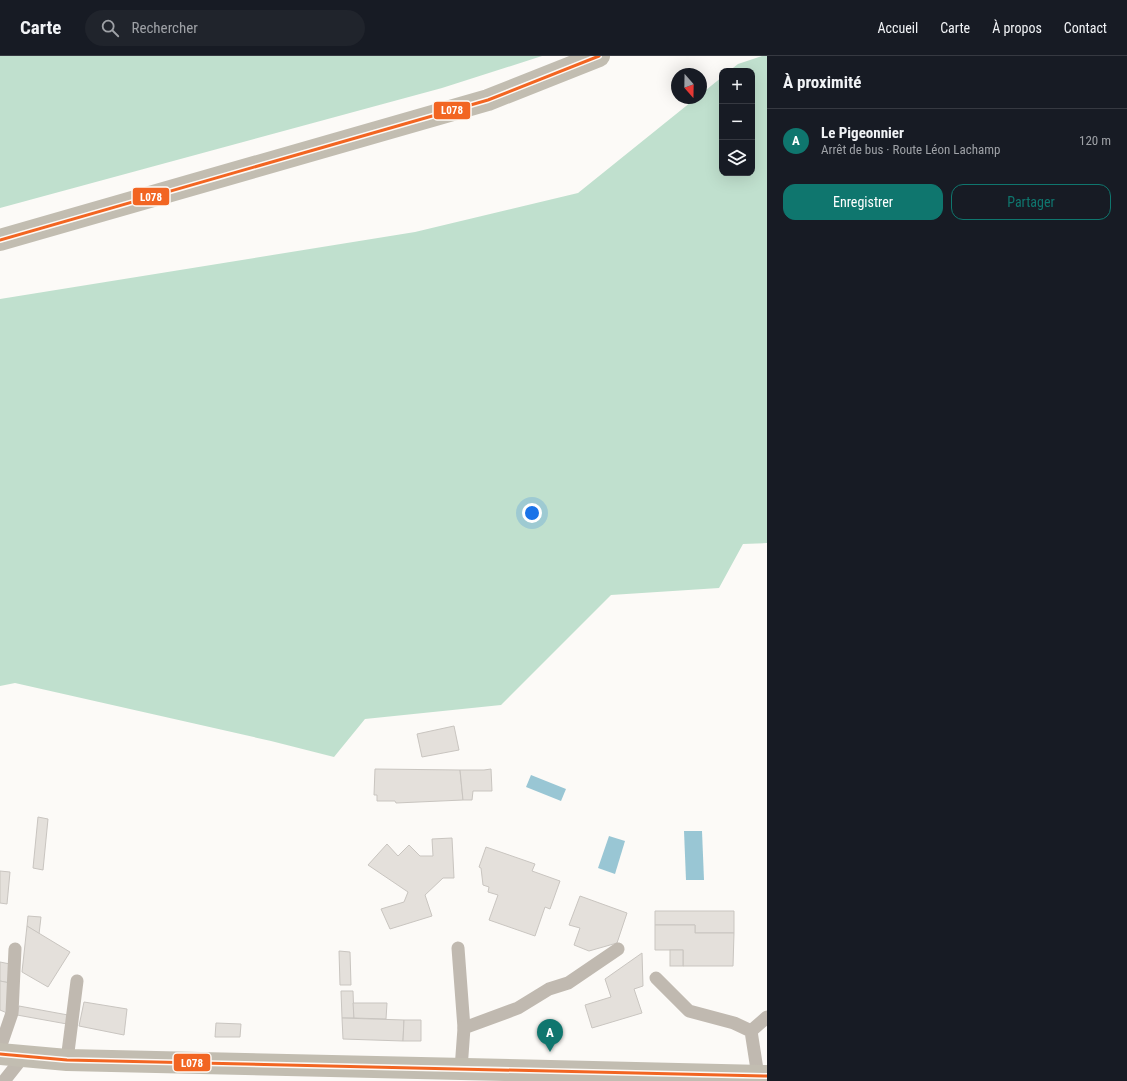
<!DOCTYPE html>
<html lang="fr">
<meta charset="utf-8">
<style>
body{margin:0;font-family:"Roboto Condensed",sans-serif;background:#20242c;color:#f1f3f6}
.controls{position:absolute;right:12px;top:12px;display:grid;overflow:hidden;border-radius:8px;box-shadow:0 4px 16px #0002}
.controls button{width:36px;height:36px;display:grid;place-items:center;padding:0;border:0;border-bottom:1px solid #363941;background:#171b24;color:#f1f3f6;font:20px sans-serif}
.compass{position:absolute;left:671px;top:12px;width:36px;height:36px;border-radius:50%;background:#171b24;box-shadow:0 4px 16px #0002;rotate:160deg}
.you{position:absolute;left:532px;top:457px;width:14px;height:14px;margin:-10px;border:3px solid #fff;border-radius:50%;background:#1a73e8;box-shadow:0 0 0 6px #1a73e833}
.badge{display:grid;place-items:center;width:26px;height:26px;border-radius:50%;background:#0f766e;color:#fff;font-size:13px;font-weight:700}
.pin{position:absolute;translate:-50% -33px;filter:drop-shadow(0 1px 2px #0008)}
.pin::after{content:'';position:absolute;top:21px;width:14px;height:12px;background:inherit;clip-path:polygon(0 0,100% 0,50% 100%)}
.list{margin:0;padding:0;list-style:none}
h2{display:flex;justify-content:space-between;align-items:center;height:52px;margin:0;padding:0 16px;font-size:17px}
h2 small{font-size:13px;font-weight:400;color:#9ea1a6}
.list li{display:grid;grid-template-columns:26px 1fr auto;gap:12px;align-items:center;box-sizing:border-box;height:64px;padding:0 16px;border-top:1px solid #363941}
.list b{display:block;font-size:15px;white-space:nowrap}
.list p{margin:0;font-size:13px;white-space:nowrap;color:#9ea1a6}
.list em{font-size:13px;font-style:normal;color:#9ea1a6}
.actions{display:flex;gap:8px;padding:12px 16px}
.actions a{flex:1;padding:9px 0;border:1px solid #0f766e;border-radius:12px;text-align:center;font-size:14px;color:#0f766e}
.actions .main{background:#0f766e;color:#fff}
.icon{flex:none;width:22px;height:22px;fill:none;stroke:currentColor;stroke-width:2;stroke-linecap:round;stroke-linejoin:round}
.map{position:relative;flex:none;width:767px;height:1025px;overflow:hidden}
header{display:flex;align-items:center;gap:24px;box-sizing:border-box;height:56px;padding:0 20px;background:#171b24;border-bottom:1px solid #363941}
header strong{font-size:19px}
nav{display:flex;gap:22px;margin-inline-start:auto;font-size:14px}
.search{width:280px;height:36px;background:#20242c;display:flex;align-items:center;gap:10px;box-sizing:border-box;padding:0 14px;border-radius:22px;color:#9ea1a6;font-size:15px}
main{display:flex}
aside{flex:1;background:#171b24}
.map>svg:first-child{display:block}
.forest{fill:#c0e0ce}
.water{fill:#99c6d4}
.building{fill:#e4e0db;stroke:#c9c5c0}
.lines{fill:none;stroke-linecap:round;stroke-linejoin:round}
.lane{stroke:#c0b9b0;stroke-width:13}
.primary{stroke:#c2bdb1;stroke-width:22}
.bus-1-casing{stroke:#fdfaf6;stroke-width:6}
.bus-1{stroke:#f26522;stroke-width:3}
.line-badge{stroke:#fdfaf6;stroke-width:1.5}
.badge-label{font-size:11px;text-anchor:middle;font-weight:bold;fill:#fff}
</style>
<header>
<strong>Carte</strong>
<div class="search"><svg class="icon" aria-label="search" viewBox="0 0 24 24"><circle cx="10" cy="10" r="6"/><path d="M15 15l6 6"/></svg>Rechercher</div>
<nav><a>Accueil</a><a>Carte</a><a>À propos</a><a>Contact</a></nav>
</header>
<main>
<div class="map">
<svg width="767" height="1025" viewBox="0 0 767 1025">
<rect width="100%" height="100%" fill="#fcfaf7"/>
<g class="forest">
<polygon points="0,0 542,0 442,32 0,152"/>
<polygon points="762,0 767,0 767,487 743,488 719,532 611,539 501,649 365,663 334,701 271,685 15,627 0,630 0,243 415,176 578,137 696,42 701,42 701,38 722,21 722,117 752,117 752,15 729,15 738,8"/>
</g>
<g class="water">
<polygon points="531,719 566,733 561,745 526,731"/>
<polygon points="684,775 702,775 704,824 686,824"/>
<polygon points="609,780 625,785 615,818 598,812"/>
</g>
<g class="building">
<polygon points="454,670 459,694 422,701 417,678"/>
<polygon points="375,713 460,714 463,744 396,747 395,745 377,745 377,739 374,739"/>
<polygon points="491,713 492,735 473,735 472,744 463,744 460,714 484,714"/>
<polygon points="38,761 48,763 43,814 33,812"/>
<polygon points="452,782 454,822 443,822 425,839 432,860 390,873 381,853 404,846 408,836 368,809 387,788 398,800 409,789 420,800 433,800 432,783"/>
<polygon points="486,791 535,808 532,815 560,825 550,853 545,851 535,880 489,864 498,839 488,836 489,831 483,829 481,812 479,811"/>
<polygon points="0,815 10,816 7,848 0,847"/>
<polygon points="580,840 627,857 617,887 589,895 574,889 580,872 569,869"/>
<polygon points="655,855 734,855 734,877 695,877 695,869 655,869"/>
<polygon points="28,860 41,861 39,878 27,870"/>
<polygon points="655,869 695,869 695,877 734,877 733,910 683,910 683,894 655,894"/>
<polygon points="27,870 70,896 48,931 22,916"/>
<rect x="670" y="894" width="13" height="16"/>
<polygon points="339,895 350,896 351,929 340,929"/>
<polygon points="642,897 643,930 634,933 642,957 592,972 585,949 611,941 605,923"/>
<polygon points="0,906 10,908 10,927 0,925"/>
<polygon points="0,925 10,927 7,957 0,954"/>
<polygon points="341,935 353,935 354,962 342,962"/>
<polygon points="84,946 127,953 124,979 79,970"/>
<polygon points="353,947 387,947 386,963 354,962"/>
<polygon points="19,950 68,959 67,968 17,959"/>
<polygon points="342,962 404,964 403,985 343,983"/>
<polygon points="404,964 421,964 421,985 403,985"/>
<polygon points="216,967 241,968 240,981 215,981"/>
</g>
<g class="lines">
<g class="lane">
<polyline points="458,892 464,972"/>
<polyline points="656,922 689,955 734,967 751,975 758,1020"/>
<polyline points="751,975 767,961"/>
<polyline points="0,992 12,957 15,893"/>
<polyline points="67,1004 77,925"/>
<polyline points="461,1013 464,972 518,952 549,933 568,927 618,893"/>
<polyline points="4,1025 23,1001"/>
</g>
<g class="primary">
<polyline points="0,184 488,44 599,0"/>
<polyline points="0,998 67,1004 767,1020"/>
</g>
<g class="bus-1-casing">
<g id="bus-1">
<polyline points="0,184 488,44 599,0"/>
<polyline points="0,998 67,1004 767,1020"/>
</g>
</g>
<use href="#bus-1" class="bus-1"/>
</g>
<g class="line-badge">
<rect x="433" y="45" width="38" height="19" rx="4" fill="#f26522"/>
<rect x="132" y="131" width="38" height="19" rx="4" fill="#f26522"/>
<rect x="173" y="997" width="38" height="19" rx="4" fill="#f26522"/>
</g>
<g class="badge-label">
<text x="452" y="58">L078</text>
<text x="151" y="145">L078</text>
<text x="192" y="1011">L078</text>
</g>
</svg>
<div class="controls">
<button>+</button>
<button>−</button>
<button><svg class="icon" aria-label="layers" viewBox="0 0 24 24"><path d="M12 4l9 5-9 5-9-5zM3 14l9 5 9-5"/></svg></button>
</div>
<svg class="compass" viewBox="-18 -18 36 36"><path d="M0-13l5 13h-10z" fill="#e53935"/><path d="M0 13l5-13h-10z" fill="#9ea1a6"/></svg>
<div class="you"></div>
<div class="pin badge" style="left:550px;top:996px">A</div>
</div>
<aside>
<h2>À proximité<small></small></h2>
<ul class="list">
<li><span class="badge">A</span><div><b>Le Pigeonnier</b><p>Arrêt de bus · Route Léon Lachamp</p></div><em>120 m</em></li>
</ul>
<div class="actions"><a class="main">Enregistrer</a><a>Partager</a></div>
</aside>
</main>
